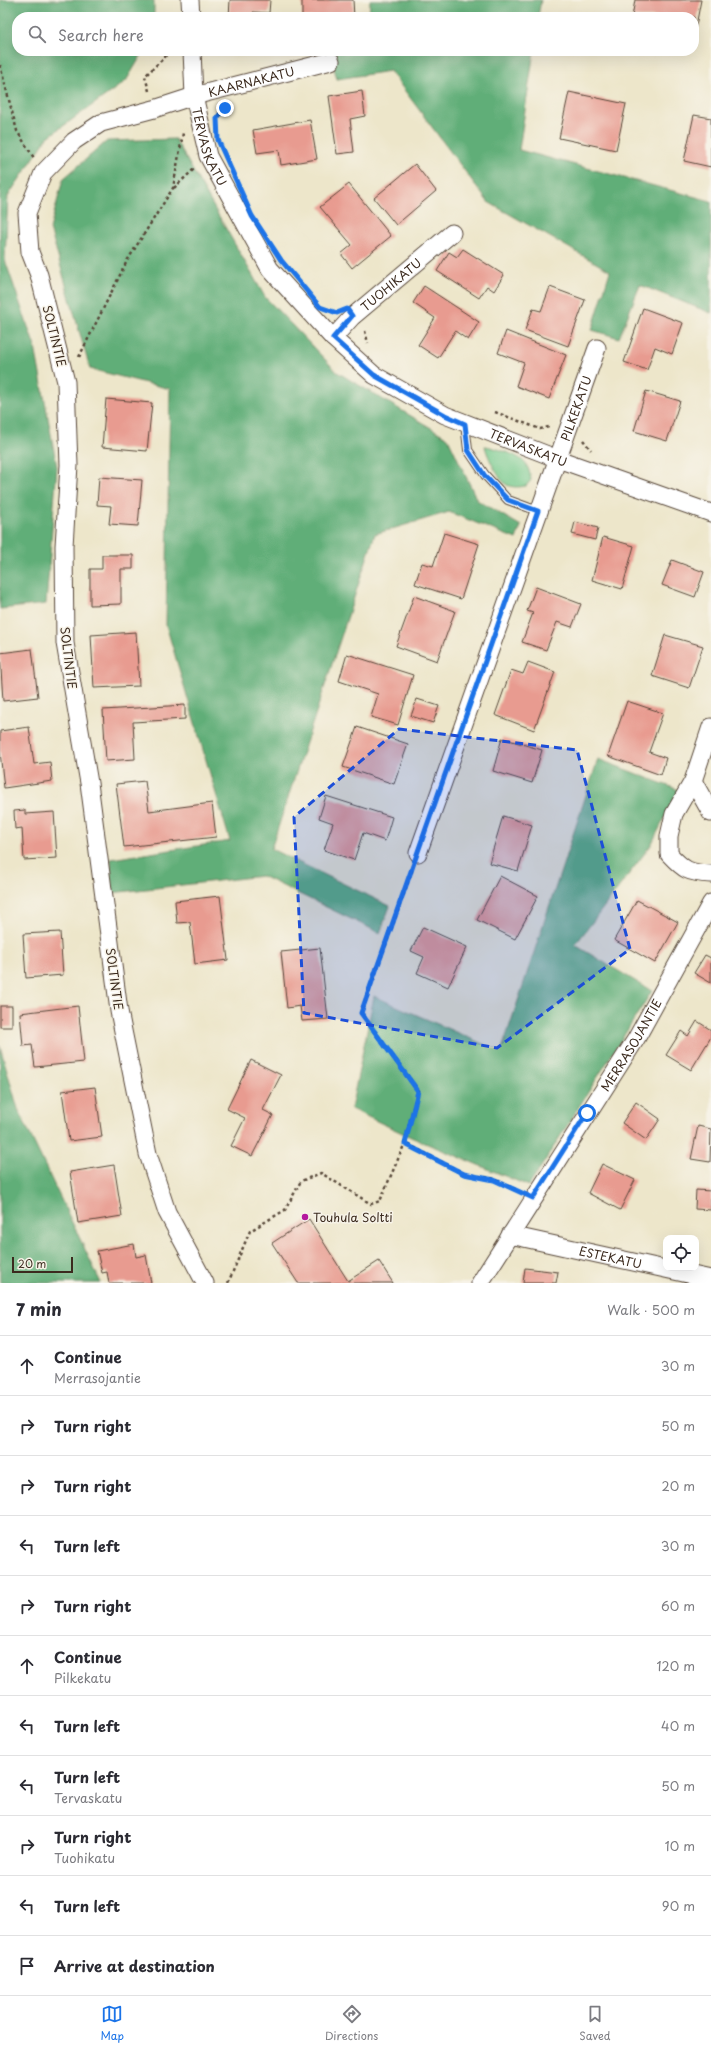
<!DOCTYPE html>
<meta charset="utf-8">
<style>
body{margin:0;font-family:"Playpen Sans",sans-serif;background:#f7f7f7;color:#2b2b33}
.controls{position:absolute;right:12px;bottom:12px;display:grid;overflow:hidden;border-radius:8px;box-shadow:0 4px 16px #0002}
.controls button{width:36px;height:36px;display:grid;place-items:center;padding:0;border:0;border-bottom:1px solid #e1e1e2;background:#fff;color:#2b2b33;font:20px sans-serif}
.scale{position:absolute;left:12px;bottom:10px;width:61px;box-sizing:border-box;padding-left:4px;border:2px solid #3b2a1e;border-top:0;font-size:11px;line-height:14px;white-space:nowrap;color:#3b2a1e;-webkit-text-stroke:3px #f7f3e8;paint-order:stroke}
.stop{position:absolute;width:12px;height:12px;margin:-9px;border:3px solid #1a73e8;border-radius:50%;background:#fff}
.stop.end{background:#1a73e8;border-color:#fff;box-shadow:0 1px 4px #0008}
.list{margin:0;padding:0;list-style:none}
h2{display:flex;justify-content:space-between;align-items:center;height:52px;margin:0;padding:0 16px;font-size:17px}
h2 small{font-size:13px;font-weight:400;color:#7c7c81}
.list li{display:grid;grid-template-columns:26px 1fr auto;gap:12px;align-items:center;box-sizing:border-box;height:60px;padding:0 16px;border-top:1px solid #e1e1e2}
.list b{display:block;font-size:15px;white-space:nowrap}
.list p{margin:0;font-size:13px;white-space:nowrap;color:#7c7c81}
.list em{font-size:13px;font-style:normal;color:#7c7c81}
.icon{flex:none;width:22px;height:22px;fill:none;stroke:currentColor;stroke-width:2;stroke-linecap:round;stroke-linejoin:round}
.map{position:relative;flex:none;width:711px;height:1283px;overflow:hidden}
.search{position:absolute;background:#fff;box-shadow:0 4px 16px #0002;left:12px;right:12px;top:12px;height:44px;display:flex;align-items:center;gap:10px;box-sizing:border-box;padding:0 14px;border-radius:16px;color:#7c7c81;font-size:15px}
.sheet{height:712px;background:#fff}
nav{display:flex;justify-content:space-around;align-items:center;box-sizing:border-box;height:56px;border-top:1px solid #e1e1e2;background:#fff;font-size:11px;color:#7c7c81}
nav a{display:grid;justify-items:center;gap:2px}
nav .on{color:#1a73e8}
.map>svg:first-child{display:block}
.green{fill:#76ca8d;stroke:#587a56}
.forest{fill:#60ae78;stroke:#4e6c4b}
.building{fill:#e89b90}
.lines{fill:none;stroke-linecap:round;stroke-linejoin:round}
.service-casing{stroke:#564638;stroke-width:10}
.minor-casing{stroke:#564638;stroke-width:19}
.path{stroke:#564638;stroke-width:2.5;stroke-dasharray:3 3;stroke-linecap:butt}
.service{stroke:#fff;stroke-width:8}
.minor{stroke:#fff;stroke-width:17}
.route{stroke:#1a73e8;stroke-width:5}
.marked{fill:#1d4ed8;fill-opacity:0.2;stroke:#1d4ed8;stroke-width:3;stroke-dasharray:8 5;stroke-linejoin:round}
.poi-dot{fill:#b5179e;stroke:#f7f3e8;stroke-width:1.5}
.labels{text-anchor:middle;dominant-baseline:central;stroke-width:3;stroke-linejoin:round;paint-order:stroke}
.street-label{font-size:12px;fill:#3b2a1e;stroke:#f7f3e8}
.poi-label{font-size:12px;fill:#3b2a1e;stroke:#f7f3e8;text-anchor:start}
</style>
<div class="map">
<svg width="711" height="1283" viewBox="0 0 711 1283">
<rect width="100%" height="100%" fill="#f7f3e8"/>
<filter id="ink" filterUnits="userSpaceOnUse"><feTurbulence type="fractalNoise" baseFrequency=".025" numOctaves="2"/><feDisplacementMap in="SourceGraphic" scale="8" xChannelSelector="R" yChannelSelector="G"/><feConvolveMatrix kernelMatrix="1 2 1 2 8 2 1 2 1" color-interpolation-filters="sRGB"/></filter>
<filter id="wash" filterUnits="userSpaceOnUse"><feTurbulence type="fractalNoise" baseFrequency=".012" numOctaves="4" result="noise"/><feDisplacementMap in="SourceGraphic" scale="16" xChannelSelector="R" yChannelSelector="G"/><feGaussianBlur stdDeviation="0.9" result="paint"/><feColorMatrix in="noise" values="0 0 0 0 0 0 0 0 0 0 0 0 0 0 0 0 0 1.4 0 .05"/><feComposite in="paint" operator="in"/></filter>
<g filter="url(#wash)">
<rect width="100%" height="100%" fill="#ede6ca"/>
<path class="green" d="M485 446C493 447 515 454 522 460 528 465 530 473 531 480L526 486C519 487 514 488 507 485 499 480 487 456 485 446Z"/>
<g class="forest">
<polygon points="0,0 154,0 154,17 17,17 17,51 144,51 126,81 48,137 8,196 5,260 35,347 57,467 46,604 0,609"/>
<polygon points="370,0 541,0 538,17 369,17"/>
<polygon points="329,51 534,51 519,150 711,201 711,313 640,285 619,338 592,330 610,271 488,202 390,71 337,79"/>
<polygon points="175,139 265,297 337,372 448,438 477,500 521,526 516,539 449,512 375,534 271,849 390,906 380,933 262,876 111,893 111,859 230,841 166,625 170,389 90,369 50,229 63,179 107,141"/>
<polygon points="598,759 679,790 651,845 575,945 652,991 529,1186 413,1138 351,1109 374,996 501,1052"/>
<polygon points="0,1046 18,1109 101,1283 0,1283"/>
</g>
<g id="blocks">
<g class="building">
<polygon points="230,0 270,0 269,13 253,12 253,17 229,17"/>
<polygon points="302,0 353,0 354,17 302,17"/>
<polygon points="635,0 701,0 695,31 694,17 632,17"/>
<polygon points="362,91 365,116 350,119 354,152 337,154 329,96"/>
<polygon points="569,92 626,104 616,150 559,138"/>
<polygon points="694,115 711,118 711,167 684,161"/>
<polygon points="310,120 317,159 281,165 279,150 257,153 253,130"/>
<polygon points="415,164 436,191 396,225 374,198"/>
<polygon points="349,184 391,236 352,268 341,254 352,245 320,207"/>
<polygon points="463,249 504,275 494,291 487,286 479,298 437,271 449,252 457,257"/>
<polygon points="424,286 479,322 468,340 455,331 438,358 418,345 435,318 413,303"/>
<polygon points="550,287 585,300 568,346 525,330 533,309 541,311"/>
<polygon points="643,308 683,323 672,354 655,347 647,370 624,362"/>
<polygon points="506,331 566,355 549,399 516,386 524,363 498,353"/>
<polygon points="646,391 680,401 667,441 634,431"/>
<polygon points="106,399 152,403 147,451 102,447"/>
<polygon points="99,477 142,480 138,526 109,524 111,506 97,505"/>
<polygon points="575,522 598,528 595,540 572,534"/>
<polygon points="444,533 479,544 461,599 415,584 422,563 433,566"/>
<polygon points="603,537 634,546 622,589 592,580"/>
<polygon points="102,555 133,555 133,569 121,569 121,604 90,605 90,569 102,569"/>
<polygon points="672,560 704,572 695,597 662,585"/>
<polygon points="536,587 581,604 572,627 557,622 546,650 522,642 533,613 527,611"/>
<polygon points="414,596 455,611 437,661 396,646"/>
<polygon points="136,632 139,686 94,688 91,635"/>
<polygon points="665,635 703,646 689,688 652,676"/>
<polygon points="32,649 38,697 3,701 0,653"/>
<polygon points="347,654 413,675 398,725 371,717 378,694 339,681"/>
<polygon points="528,662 555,672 534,730 495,715 511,670 523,674"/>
<polygon points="417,699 439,706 433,723 411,716"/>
<polygon points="627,701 663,713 649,752 666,758 661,775 608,756"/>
<polygon points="185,705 185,719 133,722 135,759 106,761 103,710"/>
<polygon points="29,727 34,764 50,762 52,781 4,788 0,752 0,731"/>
<polygon points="357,727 408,744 394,784 343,767"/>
<polygon points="502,738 542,750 532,783 493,771"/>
<polygon points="145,781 149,811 212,803 216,837 124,847 116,784"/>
<polygon points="326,796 392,817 385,841 363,833 354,860 324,850 333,823 319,818"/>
<polygon points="25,810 25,814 54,812 57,858 24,860 22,828 15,829 14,811"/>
<polygon points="503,816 532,825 518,871 489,863"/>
<polygon points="500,876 538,896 515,939 477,920"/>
<polygon points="220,896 228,960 195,964 190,922 177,923 175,901"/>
<polygon points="637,900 678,922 655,963 614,940"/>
<polygon points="423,927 467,947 448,987 417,973 424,957 411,951"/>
<polygon points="60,932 63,975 26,978 23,934"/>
<polygon points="320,948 328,1019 302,1021 300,1006 287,1008 281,952"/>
<polygon points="705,955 711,958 711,983 694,973"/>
<rect x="0" y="1006" width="12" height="21"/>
<polygon points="78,1006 84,1062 35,1067 32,1045 23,1046 20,1013"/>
<polygon points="697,1021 711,1030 711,1037 691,1070 666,1055 681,1031 688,1036"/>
<polygon points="251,1060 281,1075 263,1110 273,1115 252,1156 231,1146 245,1118 227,1109"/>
<polygon points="95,1087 102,1137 69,1141 62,1091"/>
<polygon points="636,1102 660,1119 646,1140 622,1123"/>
<polygon points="698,1126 711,1129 710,1162 691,1159"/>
<polygon points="602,1164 635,1180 620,1210 588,1193"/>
<polygon points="114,1165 122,1216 78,1223 70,1172"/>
<polygon points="696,1190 711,1191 711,1210 695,1209"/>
<polygon points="309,1219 348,1281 379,1261 393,1283 298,1283 272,1243"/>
<polygon points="134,1244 136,1257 146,1255 151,1283 109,1283 107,1272 102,1273 97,1251"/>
<polygon points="525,1268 558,1272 556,1283 523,1283"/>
</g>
</g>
</g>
<g filter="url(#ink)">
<use href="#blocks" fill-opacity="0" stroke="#564638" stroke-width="1"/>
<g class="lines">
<g class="service-casing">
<polyline id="service" points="465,424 468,450 485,475 508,500 538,511"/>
</g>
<g class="minor-casing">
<g id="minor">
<polyline points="190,0 191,17"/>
<path id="s1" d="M192 51 194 96 208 156 270 269 333 338 374 375 445 415 558 459 711 513"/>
<path id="s2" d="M333 338 352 317 452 233"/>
<path d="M711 727 693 781 674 814 669 836V854C684 870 688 873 711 874"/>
<polyline points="693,781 711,813"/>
<path id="s3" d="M418 853 597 348"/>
<path id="s4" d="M510 1235 711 1279"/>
<path id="s5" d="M205 1283 167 1212 148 1154 119 1011 89 783 65 643 64 546 69 465 66 382 39 275 30 252 27 213 43 173 74 141 101 123 154 109 194 96 331 61"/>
<path id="s6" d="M480 1283 636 1039 711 903"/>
</g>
</g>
<g class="path">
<polyline points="0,65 17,131 34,158"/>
<polyline points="149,91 145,76 171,51"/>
<polyline points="218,117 227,108"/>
<polyline points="174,188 194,169"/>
<polyline points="365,331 368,343"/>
<polyline points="79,357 127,261 173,188 183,133"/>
<polyline points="495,412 540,429 549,427"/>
<polyline points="583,440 591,450"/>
<polyline points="412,870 361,1013 418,1091 405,1143 464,1174 494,1179 518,1191"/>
<polyline points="228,1283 250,1231 285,1210 301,1181 321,1173 371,1204 380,1201 405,1143"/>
</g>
<use href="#service" class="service"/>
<use href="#minor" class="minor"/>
</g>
</g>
<g class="lines" filter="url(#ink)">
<polyline class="route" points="225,108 217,118 218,140 252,216 281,260 320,307 337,313 347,309 352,316 333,338 374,375 445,415 465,424 468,450 485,476 508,500 538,511 361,1013 418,1091 405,1144 464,1174 494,1180 533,1198 587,1113"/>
</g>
<path class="marked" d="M399 729 577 750 630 949 497 1048 304 1013 294 817Z"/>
<circle class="poi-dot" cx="305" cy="1217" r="4"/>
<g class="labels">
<g class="street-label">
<text stroke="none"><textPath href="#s5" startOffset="1371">KAARNAKATU</textPath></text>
<text stroke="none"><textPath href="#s1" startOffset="98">TERVASKATU</textPath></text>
<text stroke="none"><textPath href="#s2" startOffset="79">TUOHIKATU</textPath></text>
<text transform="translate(55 336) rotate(76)">SOLTINTIE</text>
<text stroke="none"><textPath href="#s3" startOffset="472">PILKEKATU</textPath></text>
<text stroke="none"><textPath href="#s1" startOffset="555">TERVASKATU</textPath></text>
<text transform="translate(69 658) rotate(83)">SOLTINTIE</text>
<text transform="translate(115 979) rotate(82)">SOLTINTIE</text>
<text stroke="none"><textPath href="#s6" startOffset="282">MERRASOJANTIE</textPath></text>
<text stroke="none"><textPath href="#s4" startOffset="103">ESTEKATU</textPath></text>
</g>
<g class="poi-label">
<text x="313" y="1217">Touhula Soltti</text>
</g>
</g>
</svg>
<div class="controls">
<button><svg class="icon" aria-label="locate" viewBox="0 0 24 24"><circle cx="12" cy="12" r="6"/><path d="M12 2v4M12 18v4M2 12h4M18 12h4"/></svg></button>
</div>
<div class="scale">20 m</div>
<div class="stop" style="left:587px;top:1113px"></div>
<div class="stop end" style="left:225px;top:108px"></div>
<div class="search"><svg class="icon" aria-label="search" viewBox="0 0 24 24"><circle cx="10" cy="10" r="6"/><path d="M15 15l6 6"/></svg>Search here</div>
</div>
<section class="sheet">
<h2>7 min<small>Walk · 500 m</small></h2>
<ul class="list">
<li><svg class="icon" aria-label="ahead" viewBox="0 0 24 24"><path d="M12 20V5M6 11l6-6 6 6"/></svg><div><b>Continue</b><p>Merrasojantie</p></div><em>30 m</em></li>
<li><svg class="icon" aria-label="right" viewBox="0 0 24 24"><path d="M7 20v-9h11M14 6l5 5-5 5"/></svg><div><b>Turn right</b></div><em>50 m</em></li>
<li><svg class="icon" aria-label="right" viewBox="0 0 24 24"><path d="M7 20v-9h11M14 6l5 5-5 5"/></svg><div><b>Turn right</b></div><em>20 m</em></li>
<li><svg class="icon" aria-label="left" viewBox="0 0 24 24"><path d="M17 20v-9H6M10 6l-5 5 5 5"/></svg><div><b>Turn left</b></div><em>30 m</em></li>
<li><svg class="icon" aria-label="right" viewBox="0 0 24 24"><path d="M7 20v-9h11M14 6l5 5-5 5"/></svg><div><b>Turn right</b></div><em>60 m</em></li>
<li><svg class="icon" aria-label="ahead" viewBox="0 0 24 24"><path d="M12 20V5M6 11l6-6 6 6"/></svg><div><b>Continue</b><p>Pilkekatu</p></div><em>120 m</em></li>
<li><svg class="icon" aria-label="left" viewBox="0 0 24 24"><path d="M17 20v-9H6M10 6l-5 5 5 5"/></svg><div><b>Turn left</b></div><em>40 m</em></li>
<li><svg class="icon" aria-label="left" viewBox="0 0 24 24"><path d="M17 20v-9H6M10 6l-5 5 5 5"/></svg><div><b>Turn left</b><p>Tervaskatu</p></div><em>50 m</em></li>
<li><svg class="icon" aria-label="right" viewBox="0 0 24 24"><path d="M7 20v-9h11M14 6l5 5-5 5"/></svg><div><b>Turn right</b><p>Tuohikatu</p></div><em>10 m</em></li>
<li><svg class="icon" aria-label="left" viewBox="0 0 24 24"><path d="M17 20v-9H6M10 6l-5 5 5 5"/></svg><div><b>Turn left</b></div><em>90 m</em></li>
<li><svg class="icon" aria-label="arrive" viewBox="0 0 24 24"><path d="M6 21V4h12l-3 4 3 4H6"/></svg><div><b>Arrive at destination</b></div></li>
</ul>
</section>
<nav>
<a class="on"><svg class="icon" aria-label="map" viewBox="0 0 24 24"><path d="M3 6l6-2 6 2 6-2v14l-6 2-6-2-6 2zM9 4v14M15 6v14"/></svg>Map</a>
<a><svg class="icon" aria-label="directions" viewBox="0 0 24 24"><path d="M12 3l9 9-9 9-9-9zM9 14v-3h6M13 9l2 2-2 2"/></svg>Directions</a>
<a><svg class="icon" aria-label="saved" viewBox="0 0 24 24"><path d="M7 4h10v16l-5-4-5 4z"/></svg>Saved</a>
</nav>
